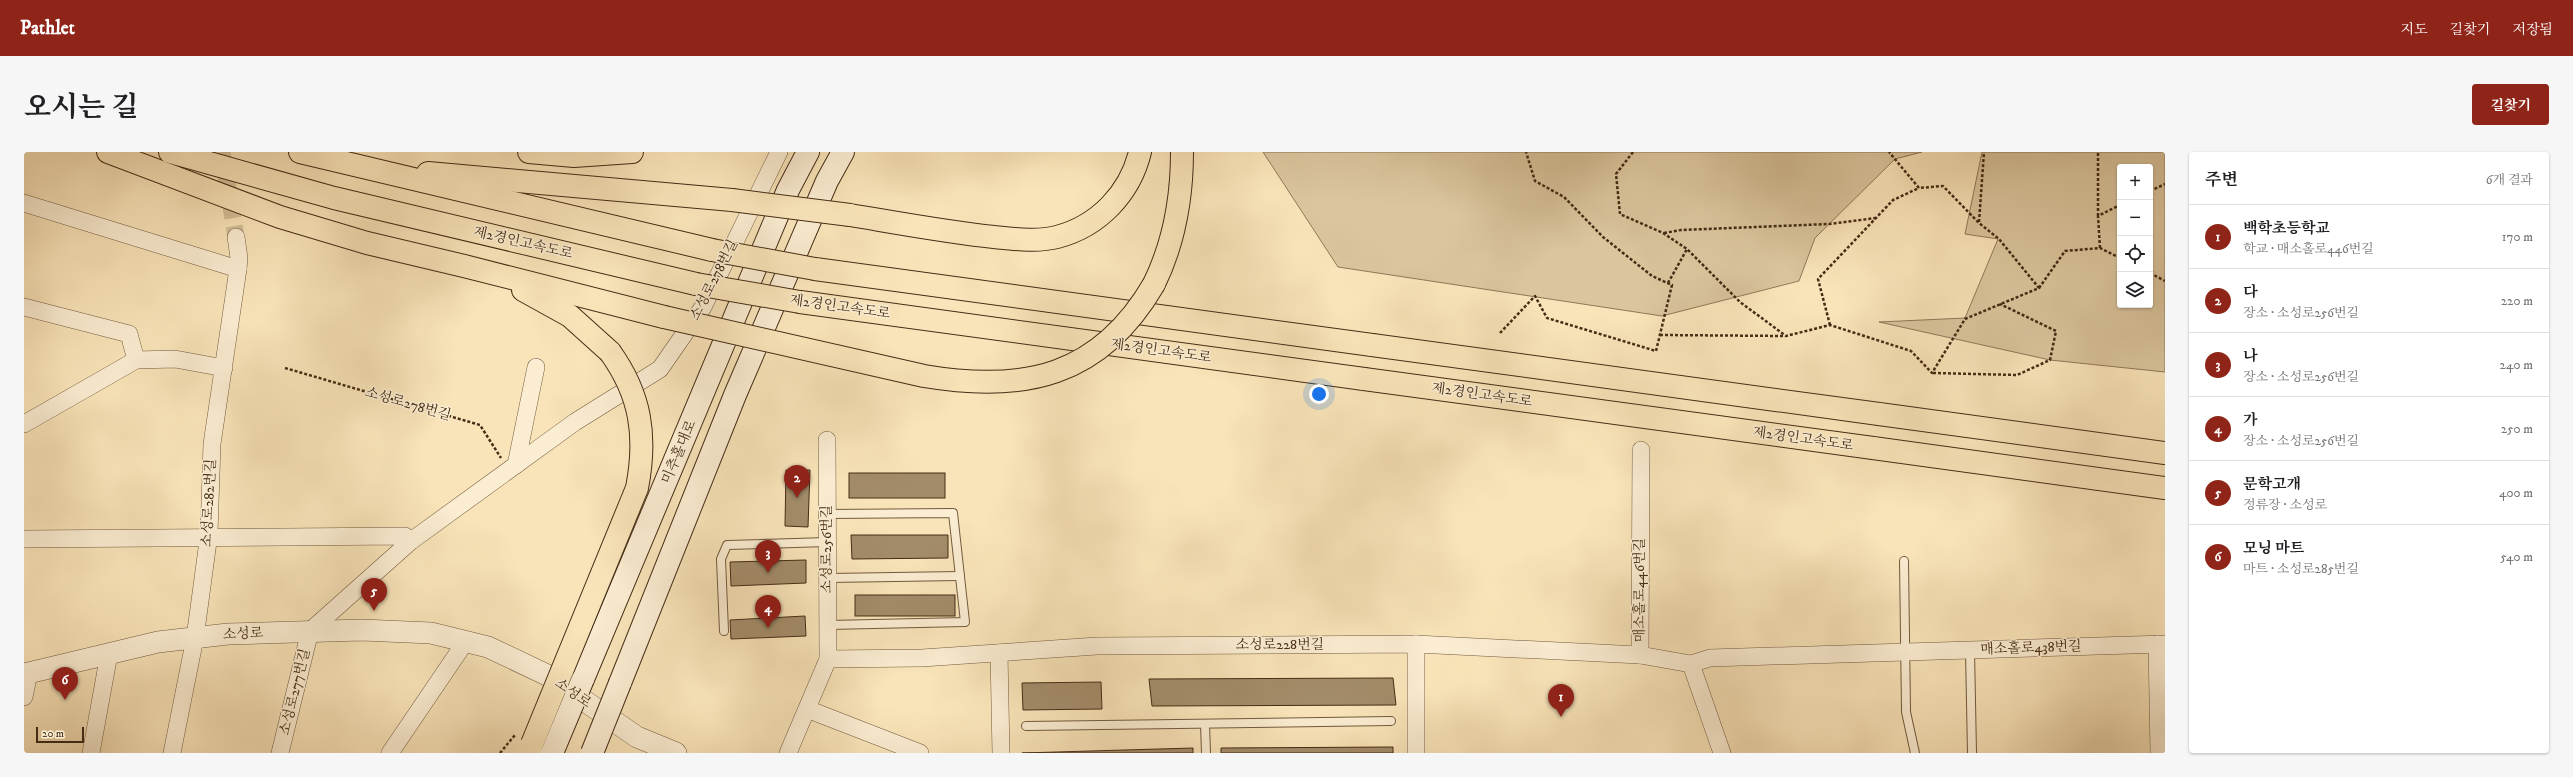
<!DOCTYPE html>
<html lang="ko">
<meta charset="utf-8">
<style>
body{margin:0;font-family:"IM FELL DW Pica","Noto Serif KR",serif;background:#f6f6f6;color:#202124}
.controls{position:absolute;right:12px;top:12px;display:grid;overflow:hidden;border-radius:4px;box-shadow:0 1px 3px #0004}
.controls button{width:36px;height:36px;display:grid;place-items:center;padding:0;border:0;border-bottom:1px solid #e0e0e0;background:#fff;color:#202124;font:20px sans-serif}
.scale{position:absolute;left:12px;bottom:10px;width:48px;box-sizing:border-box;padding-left:4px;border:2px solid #452c15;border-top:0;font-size:11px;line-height:14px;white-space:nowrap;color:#452c15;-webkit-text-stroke:3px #fbedd2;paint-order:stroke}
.you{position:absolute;left:1295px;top:242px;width:14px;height:14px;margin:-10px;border:3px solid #fff;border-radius:50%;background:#1a73e8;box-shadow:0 0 0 6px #1a73e833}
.badge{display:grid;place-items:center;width:26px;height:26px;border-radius:50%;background:#8f2418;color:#fff;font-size:13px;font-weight:700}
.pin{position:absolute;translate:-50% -33px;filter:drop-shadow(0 1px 2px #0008)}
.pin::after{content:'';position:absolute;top:21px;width:14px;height:12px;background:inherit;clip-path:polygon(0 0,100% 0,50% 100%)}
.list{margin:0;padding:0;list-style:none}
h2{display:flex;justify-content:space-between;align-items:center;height:52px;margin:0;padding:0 16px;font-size:17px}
h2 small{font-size:13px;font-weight:400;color:#757577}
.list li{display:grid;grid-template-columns:26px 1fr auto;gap:12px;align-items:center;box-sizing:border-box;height:64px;padding:0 16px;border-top:1px solid #e0e0e0}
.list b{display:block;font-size:15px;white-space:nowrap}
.list p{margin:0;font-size:13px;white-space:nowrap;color:#757577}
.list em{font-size:13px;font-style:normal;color:#757577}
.icon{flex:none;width:22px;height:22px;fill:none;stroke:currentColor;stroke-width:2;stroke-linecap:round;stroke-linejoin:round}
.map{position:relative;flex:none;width:2141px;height:601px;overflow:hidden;border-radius:4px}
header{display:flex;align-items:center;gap:24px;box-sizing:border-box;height:56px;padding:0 20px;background:#8f2418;color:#fff}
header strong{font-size:19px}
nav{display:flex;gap:22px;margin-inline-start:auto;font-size:14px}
.intro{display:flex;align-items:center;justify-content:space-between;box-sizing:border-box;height:96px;padding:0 24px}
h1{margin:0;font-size:28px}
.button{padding:10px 18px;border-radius:4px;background:#8f2418;color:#fff;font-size:14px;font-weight:700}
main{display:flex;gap:24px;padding:0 24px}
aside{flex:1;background:#fff;border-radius:4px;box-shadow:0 1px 3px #0004}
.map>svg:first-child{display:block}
.green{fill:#dac59d;stroke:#907859;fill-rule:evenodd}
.building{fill:#a38c6a;stroke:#452c15}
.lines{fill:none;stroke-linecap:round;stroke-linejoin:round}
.minor-tunnel{stroke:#d5bf98;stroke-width:17;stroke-dasharray:17 8;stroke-linecap:butt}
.service-casing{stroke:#725a3e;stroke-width:10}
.minor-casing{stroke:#725a3e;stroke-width:18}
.tertiary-casing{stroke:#725a3e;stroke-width:22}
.secondary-casing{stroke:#452c15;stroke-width:24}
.motorway-casing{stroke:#452c15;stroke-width:24}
.path{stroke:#452c15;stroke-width:2.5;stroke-dasharray:3 2;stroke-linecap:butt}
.service{stroke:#fbedd2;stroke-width:8}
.minor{stroke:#fbedd2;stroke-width:17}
.tertiary{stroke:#fbedd2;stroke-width:21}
.secondary{stroke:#fbedd2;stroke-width:22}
.motorway{stroke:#f9e4b9;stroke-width:22}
.secondary-bridge-casing{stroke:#452c15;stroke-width:24;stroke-linecap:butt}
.motorway-bridge-casing{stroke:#452c15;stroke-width:24;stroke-linecap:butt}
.secondary-bridge{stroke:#fbedd2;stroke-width:22}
.motorway-bridge{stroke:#f9e4b9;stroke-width:22}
.labels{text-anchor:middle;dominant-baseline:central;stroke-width:3;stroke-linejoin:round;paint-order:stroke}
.street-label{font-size:14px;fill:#452c15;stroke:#fbedd2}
</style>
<header>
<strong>Pathlet</strong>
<nav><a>지도</a><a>길찾기</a><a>저장됨</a></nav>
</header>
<div class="intro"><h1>오시는 길</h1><a class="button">길찾기</a></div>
<main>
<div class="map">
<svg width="2141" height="601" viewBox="0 0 2141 601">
<rect width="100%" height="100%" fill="#f9e4b9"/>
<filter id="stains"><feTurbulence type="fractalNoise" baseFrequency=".005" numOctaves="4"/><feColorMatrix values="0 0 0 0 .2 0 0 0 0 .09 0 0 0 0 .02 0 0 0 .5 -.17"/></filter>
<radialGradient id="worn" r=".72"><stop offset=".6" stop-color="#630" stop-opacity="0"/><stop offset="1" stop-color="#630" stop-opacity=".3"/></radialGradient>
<g class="green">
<polygon points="1239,0 1898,0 1871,7 1791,86 1775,129 1638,164 1314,115"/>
<path d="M1958 0H2141V220L2026 208 1855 170 1941 166 1974 87 1941 82ZM2096 15H2126V153H2096Z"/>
</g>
<g class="building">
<polygon points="762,318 786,318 784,375 761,374"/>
<rect x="825" y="321" width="96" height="25"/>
<polygon points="827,383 924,383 924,406 828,407"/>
<polygon points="782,408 782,431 707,434 706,410"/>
<rect x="831" y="443" width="100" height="21"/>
<polygon points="781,464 782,484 707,487 706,468"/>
<polygon points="1369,526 1372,553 1128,554 1125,527"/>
<polygon points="1077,530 1078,557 999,558 998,531"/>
<polygon points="1369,595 1369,601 1197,601 1197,596"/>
<polygon points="1169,596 1169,601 998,601"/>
</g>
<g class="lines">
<polyline class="minor-tunnel" points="198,0 212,85"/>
<g class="service-casing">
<g id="service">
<polyline points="803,362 929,361 941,470 804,473"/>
<polyline points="1880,409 1882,560 1891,601"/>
<polyline points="804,426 936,424"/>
<polyline points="700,479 697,407 703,393 804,390"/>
<polyline points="1946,498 1948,601"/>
<polyline points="1181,572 1182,601"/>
<polyline points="1002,574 1367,569"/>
</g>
</g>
<g class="minor-casing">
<g id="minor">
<polyline points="0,51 214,117"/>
<polyline points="0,155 105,182 112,208"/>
<polyline points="0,272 112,208 151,207 200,216"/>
<polyline points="492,313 512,215"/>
<polyline points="0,387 381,384 387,389"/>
<polyline points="1392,492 1392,601"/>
<polyline points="2133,492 2135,601"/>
<polyline points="975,501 977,601"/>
<polyline points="1616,503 1617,298"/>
<polyline points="804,507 898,506 1073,494 1392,492 1616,503 1667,512 1698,601"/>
<polyline points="1667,512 1686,506 2141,492"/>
<polyline points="0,545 5,521"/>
<polyline points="783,557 896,601"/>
<polyline points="67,601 85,502"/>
<polyline points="148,601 171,486 185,382 188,292 214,117 215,106 212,85"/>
<polyline points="256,601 286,479 387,389 551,270 636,217 679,155 755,0"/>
<polyline points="366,601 442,489"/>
<polyline points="764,601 804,507 803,288"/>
</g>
</g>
<g class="tertiary-casing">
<polyline id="tertiary" points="0,522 134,490 204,482 338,478 407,481 464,495 523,523 613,585 652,601"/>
</g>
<g class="secondary-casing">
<g id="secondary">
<polyline points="559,527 764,38 784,0"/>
<polyline points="596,531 711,243 803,29 819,0"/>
</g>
</g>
<g class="motorway-casing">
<g id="motorway">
<polyline points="84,0 256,65 343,91 440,114 640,165"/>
<polyline points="146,0 310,46 672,132"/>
<polyline points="276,0 688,98"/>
<polyline points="505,0 550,4 608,0"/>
<polyline points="404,21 708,48"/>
<path d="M826 63C874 71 922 80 970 85 990 87 1014 90 1033 85 1075 74 1106 41 1116 0"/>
<polyline points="791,117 1348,193"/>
<path d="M1130 132C1150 91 1158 45 1158 0"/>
<polyline points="499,138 546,164 586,200"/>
<polyline points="776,150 1340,227"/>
<polyline points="1855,262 2141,301"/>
<polyline points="1849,296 2141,336"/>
</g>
</g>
<g class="path">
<polyline points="1609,0 1592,22 1596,62 1639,81 1663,97 1716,150 1762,184 1806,173 1887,199 1908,221 1941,167 2015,136 1975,87 1955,71 1919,34 1895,36 1865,0"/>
<polyline points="2126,39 2141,32"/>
<polyline points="2074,64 2074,0"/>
<polyline points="1955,70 1960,0"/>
<polyline points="1640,81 1657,78 1805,72 1852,66"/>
<polyline points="2076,96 2074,64 2096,53"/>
<polyline points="2126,121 2141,129"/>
<polyline points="1644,131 1663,97"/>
<polyline points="2015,136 2041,99 2076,96 2096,106"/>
<polyline points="1806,173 1794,127 1869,48 1895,36"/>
<polyline points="1476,181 1511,144 1523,166 1632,199 1648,133 1628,124 1579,85 1540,45 1511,29 1502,0"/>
<polyline points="1636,183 1761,184"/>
<polyline points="261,216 456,273 477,306"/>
<polyline points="1909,221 1993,223 2026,208 2032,179 1976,152"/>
<polyline points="476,601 491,583"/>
</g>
<use href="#service" class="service"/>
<use href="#minor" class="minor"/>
<use href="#tertiary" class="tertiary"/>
<use href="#secondary" class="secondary"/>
<use href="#motorway" class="motorway"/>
<g class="secondary-bridge-casing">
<g id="secondary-bridge">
<polyline points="528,601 559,527"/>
<polyline points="568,601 596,531"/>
</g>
</g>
<g class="motorway-bridge-casing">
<g id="motorway-bridge">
<polyline points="708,48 826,63"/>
<polyline points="688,98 791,117"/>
<polyline points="672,132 776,150"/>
<path d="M640 165 900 224C1000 241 1076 225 1130 132"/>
<polyline points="1348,193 1855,262"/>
<polyline points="1340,227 1849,296"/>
<path d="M508 592 613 336C623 284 617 243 586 200"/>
</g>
</g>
<use href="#secondary-bridge" class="secondary-bridge"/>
<use href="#motorway-bridge" class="motorway-bridge"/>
</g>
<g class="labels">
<g class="street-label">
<text transform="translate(499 91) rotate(13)">제2경인고속도로</text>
<text transform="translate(690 128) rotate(-63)">소성로278번길</text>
<text transform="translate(816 155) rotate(8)">제2경인고속도로</text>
<text transform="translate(1137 199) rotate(8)">제2경인고속도로</text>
<text transform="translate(1458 243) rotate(8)">제2경인고속도로</text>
<text transform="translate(384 252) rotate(16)">소성로278번길</text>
<text transform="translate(1779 287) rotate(8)">제2경인고속도로</text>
<text transform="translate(655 300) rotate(-67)">미추홀대로</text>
<text transform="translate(185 351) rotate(-87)">소성로282번길</text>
<text transform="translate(803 397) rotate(-90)">소성로256번길</text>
<text transform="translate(1616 438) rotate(-90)">매소홀로446번길</text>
<text transform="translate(219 482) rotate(-3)">소성로</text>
<text x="1256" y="493">소성로228번길</text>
<text transform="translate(2007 496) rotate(-2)">매소홀로438번길</text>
<text transform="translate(271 540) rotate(-76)">소성로277번길</text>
<text transform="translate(549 541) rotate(35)">소성로</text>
</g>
</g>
<rect width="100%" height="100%" filter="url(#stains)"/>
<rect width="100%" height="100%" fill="url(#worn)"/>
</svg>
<div class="controls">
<button>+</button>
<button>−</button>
<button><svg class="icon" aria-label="locate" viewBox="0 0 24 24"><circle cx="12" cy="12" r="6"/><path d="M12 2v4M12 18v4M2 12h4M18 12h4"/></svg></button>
<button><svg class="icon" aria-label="layers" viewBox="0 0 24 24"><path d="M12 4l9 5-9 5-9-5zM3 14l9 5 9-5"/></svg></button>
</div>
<div class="scale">20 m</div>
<div class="you"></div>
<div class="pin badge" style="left:1537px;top:565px">1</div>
<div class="pin badge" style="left:773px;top:346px">2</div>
<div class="pin badge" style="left:744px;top:421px">3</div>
<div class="pin badge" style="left:744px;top:476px">4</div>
<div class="pin badge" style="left:350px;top:459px">5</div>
<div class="pin badge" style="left:41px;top:548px">6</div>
</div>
<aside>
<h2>주변<small>6개 결과</small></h2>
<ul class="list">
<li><span class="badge">1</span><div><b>백학초등학교</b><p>학교 · 매소홀로446번길</p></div><em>170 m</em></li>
<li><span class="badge">2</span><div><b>다</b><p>장소 · 소성로256번길</p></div><em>220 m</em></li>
<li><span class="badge">3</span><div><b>나</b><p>장소 · 소성로256번길</p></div><em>240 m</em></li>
<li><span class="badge">4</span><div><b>가</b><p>장소 · 소성로256번길</p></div><em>250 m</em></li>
<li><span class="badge">5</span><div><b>문학고개</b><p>정류장 · 소성로</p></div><em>400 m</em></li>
<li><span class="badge">6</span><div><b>모닝 마트</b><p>마트 · 소성로285번길</p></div><em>540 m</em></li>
</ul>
</aside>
</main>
